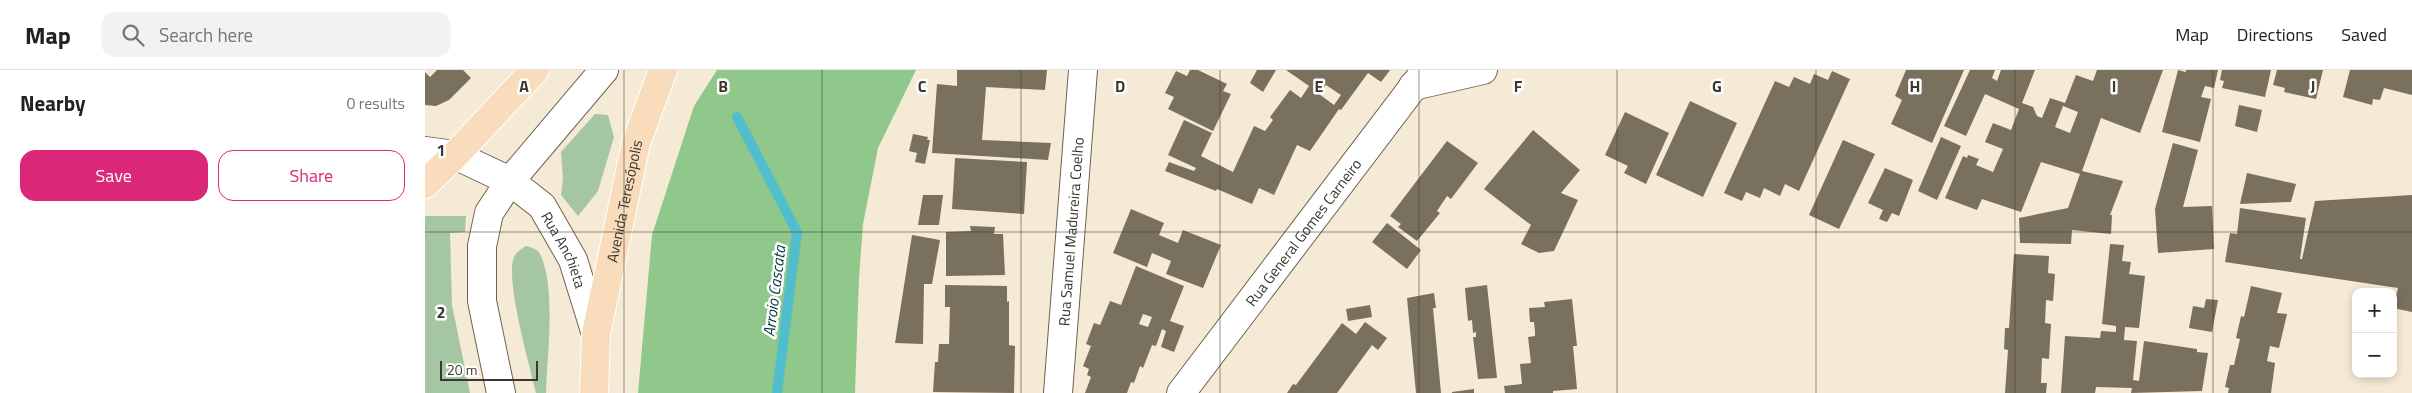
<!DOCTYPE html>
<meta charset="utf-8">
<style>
body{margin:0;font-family:"Titillium Web",sans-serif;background:#f2f2f2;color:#222}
.controls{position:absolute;right:15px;bottom:15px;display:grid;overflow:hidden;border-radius:10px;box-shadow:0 2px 8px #0003}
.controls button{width:45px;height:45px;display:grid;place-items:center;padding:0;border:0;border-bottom:1px solid #e0e0e0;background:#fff;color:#222;font:25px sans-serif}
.scale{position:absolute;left:15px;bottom:12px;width:98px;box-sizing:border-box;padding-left:5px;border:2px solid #3b372f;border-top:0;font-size:14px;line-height:18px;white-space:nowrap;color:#3b372f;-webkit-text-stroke:4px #fff;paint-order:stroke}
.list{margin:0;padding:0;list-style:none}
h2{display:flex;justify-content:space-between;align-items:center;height:65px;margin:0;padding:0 20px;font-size:21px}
h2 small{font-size:16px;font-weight:400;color:#767676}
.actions{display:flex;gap:10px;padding:15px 20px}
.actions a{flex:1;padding:11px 0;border:1px solid #db2777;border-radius:15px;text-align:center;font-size:18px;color:#db2777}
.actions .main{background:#db2777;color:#fff}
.icon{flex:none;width:28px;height:28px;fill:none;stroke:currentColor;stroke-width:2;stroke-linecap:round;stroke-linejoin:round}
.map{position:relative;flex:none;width:1987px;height:323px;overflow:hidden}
header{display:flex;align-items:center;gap:30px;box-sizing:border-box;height:70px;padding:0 25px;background:#fff;border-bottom:1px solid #e0e0e0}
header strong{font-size:24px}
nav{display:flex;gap:28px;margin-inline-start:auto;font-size:18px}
.search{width:350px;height:45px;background:#f2f2f2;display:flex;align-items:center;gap:12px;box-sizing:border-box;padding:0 18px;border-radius:15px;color:#767676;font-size:19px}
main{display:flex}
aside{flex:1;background:#fff}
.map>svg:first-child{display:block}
.green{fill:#a5c6a2}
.forest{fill:#90c78b}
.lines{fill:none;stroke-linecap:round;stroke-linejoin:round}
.stream{stroke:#50becd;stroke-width:10}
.building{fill:#7a705e;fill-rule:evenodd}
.minor-casing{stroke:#6c6351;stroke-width:30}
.major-casing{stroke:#fff;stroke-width:30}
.minor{stroke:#fff;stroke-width:28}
.major{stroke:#f9dcbb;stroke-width:28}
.grid{fill:none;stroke:#3b372f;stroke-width:1;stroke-opacity:0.55}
.labels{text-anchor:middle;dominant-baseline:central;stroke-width:5;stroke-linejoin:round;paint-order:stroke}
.street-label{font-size:15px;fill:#3b372f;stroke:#fff}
.water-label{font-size:16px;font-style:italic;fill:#00343a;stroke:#fff}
.grid-label{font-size:16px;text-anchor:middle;font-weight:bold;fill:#3b372f;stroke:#fff;stroke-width:5;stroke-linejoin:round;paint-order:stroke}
</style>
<header>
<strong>Map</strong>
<div class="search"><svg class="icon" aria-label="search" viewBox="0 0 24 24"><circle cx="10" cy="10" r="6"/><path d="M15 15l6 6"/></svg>Search here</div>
<nav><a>Map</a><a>Directions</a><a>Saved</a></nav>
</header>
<main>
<aside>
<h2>Nearby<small>0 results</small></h2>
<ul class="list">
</ul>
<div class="actions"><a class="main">Save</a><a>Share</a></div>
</aside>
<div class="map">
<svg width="1987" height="323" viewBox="0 0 1987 323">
<rect width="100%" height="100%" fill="#f5ead5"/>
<g class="green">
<polygon points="170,44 183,45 189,67 173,121 153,146 136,125 138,109 136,82"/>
<polygon points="0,146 41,146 40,162 25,163 27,235 45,323 0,323"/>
<path d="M101 176C107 177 114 180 116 186 131 221 122 285 121 323H111C104 293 82 216 88 190 90 183 95 180 101 176Z"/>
</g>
<polygon class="forest" points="292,0 491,0 453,78 438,154 434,208 430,323 213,323 227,165 269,36"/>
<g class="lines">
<polyline class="stream" points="312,47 372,162 352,323"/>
</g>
<g class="building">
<polygon points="12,0 38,0 46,8 24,30 11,36 0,35 0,2 5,7"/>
<polygon points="532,0 622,0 620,20 561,17 557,70 626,73 623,90 507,83 512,14 532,16"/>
<polygon points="765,0 773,0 802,14 798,21 806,24 788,61 743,39 749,27 740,23 751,1 762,6"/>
<polygon points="832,0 851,0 838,22 825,13"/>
<path d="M861 0H965L956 12 943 3 916 40 914 39 885 81 872 75 849 125 834 118 827 134 792 119 791 121 740 101 744 92 769 101 771 98 743 85 759 50 787 63 776 86 808 102 829 56 840 61 848 50 845 47 865 20 876 28 884 16ZM901 15 916 25 909 35 894 24Z"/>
<polygon points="1481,0 1539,0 1507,73 1466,54 1477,30 1470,26"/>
<path d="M1545 0H1570L1567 8 1572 11 1576 0H1610L1597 33 1608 37 1612 46 1617 48 1625 28 1640 33 1651 5 1668 11 1672 0H1738L1715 63 1676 48 1657 101 1698 111 1685 145H1687L1686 164 1647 160 1646 174 1595 173 1594 148 1643 138 1655 104 1616 92 1596 142 1557 129 1552 140 1520 128 1538 86 1542 88 1543 85 1554 89 1551 95 1568 102 1578 79 1560 72 1568 53 1586 60 1594 39 1560 24 1541 66 1519 56ZM1638 36 1653 42 1645 63 1630 57Z"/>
<polygon points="1753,0 1761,2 1761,0 1793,0 1789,18 1780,16 1776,27 1786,29 1775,72 1737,62"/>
<polygon points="1797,0 1846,0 1840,27 1797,18 1799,11 1795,10"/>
<polygon points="1852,0 1898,0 1891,29 1859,22 1860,18 1848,15"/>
<polygon points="1925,0 1987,0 1987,25 1959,18 1955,30 1948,29 1947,35 1918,27"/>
<polygon points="1407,1 1425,9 1374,121 1360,114 1355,126 1339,118 1335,128 1321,122 1317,131 1299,123 1350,11 1364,17 1369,7 1385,14 1389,4 1403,10"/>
<polygon points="1265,31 1312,53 1278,127 1231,105"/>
<polygon points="1814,35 1837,40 1832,62 1810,56"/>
<polygon points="1200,42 1244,63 1221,114 1199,103 1203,96 1180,85"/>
<polygon points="1108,60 1155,100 1136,123 1153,130 1129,181 1114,183 1096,174 1106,155 1059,119"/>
<polygon points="488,64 503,67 502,70 505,70 500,94 490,92 492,83 484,81"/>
<polygon points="1516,67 1536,76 1512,130 1493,121"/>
<polygon points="1418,70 1450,84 1414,159 1384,145"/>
<polygon points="1022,71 1053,93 1026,129 1022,126 1012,141 1015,143 992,171 973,157 976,154 965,146"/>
<polygon points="1748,73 1773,80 1758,137 1787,136 1789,179 1733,183 1730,139"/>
<polygon points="530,88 602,92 599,144 527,139"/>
<polygon points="1460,98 1488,110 1474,146 1467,143 1462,152 1454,149 1458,140 1443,133"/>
<polygon points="1822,103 1871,114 1866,132 1815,134"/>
<polygon points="498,125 518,125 514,155 493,155"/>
<polygon points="1987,125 1987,242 1968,238 1973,218 1800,192 1805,163 1812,164 1815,138 1881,148 1875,189 1877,189 1890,131"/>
<polygon points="706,139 739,153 734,165 753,173 758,160 796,175 778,218 741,204 746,191 727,183 722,197 688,183"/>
<polygon points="962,153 996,180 982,199 947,172"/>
<polygon points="545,156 570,157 569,164 578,164 580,205 521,206 521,162 546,161"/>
<polygon points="487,165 515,170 507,214 499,214 498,274 470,273"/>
<polygon points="1685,174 1699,175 1697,191 1706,192 1704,204 1720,206 1714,258 1700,257 1699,270 1712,271 1708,310 1714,311 1719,271 1772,279 1772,282 1783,283 1777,321 1706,323 1707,318 1671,317 1670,323 1636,323 1640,266 1675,268 1676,261 1691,262 1691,256 1677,254"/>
<polygon points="1589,184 1624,186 1623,203 1630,204 1628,231 1621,230 1620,253 1626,254 1624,289 1617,288 1616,313 1622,313 1621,323 1580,323 1583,280 1579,279 1580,258 1584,258"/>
<path d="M711 196 759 216 745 251 759 256 749 282 736 277 741 261 737 259 731 276 727 275 718 298 715 296 709 313 706 312 702 323H660L666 307 662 305 664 299 658 296 666 276 661 274 669 253 675 255 685 231 696 235ZM718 244 727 247 723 257 714 254Z"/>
<polygon points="520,215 582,216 582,232 584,231 584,275 590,276 589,323 508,322 510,292 513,292 514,274 524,274 525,237 520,237"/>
<polygon points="1062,215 1072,308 1053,309 1048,267 1051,267 1051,262 1048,263 1047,250 1043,251 1040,218"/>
<polygon points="1826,216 1857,223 1852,243 1862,244 1854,278 1845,276 1842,291 1850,293 1846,323 1803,323 1804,318 1800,317 1805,295 1809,295 1815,269 1811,268 1816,246 1819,247"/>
<polygon points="1009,223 1011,238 1008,238 1016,323 991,323 982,228"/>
<polygon points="1147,229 1152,276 1148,276 1152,319 1128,321 1128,323 1080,323 1079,316 1097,314 1095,294 1106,293 1103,267 1110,266 1110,261 1109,252 1105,252 1104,238 1120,237 1119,232"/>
<polygon points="1781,229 1793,230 1787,262 1764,258 1768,236 1779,238"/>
<polygon points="945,235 947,247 923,251 921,239"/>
<polygon points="940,252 962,268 953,280 947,275 912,323 862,323 868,314 871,315 917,253 931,264"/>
<polygon points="1049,319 1049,323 1027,323 1027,322"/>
</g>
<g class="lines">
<g class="minor-casing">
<g id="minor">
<polyline points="988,16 1058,0"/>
<path id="s1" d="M0 81 30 85 85 111 117 136 148 190 171 264"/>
<polyline points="76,323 57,231 57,176 64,143 85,111 179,0"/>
<path id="s2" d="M633 323 658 0"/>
<path id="s3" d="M756 323 1001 0"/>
</g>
</g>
<g class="major-casing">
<g id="major">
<polyline points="0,114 30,85 110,0"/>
<path id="s4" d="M169 323 171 264 211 73 238 0"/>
</g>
</g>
<use href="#minor" class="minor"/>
<use href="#major" class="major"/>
</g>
<path class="grid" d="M199 0V323M397 0V323M596 0V323M795 0V323M994 0V323M1192 0V323M1391 0V323M1590 0V323M1788 0V323M0 162H1987"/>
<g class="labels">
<g class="street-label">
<text stroke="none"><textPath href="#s4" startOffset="195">Avenida Teresópolis</textPath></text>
<text stroke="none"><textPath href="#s3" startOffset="202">Rua General Gomes Carneiro</textPath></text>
<text stroke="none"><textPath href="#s2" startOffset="162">Rua Samuel Madureira Coelho</textPath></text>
<text stroke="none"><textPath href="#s1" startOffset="181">Rua Anchieta</textPath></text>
</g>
<g class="water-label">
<text transform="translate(349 221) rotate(-83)">Arroio Cascata</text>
</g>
</g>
<g class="grid-label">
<text x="99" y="22">A</text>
<text x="298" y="22">B</text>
<text x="497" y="22">C</text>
<text x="695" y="22">D</text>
<text x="894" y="22">E</text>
<text x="1093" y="22">F</text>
<text x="1292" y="22">G</text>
<text x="1490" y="22">H</text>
<text x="1689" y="22">I</text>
<text x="1888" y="22">J</text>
<text x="16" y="86">1</text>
<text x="16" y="248">2</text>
</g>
</svg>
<div class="controls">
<button>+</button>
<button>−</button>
</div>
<div class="scale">20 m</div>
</div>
</main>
